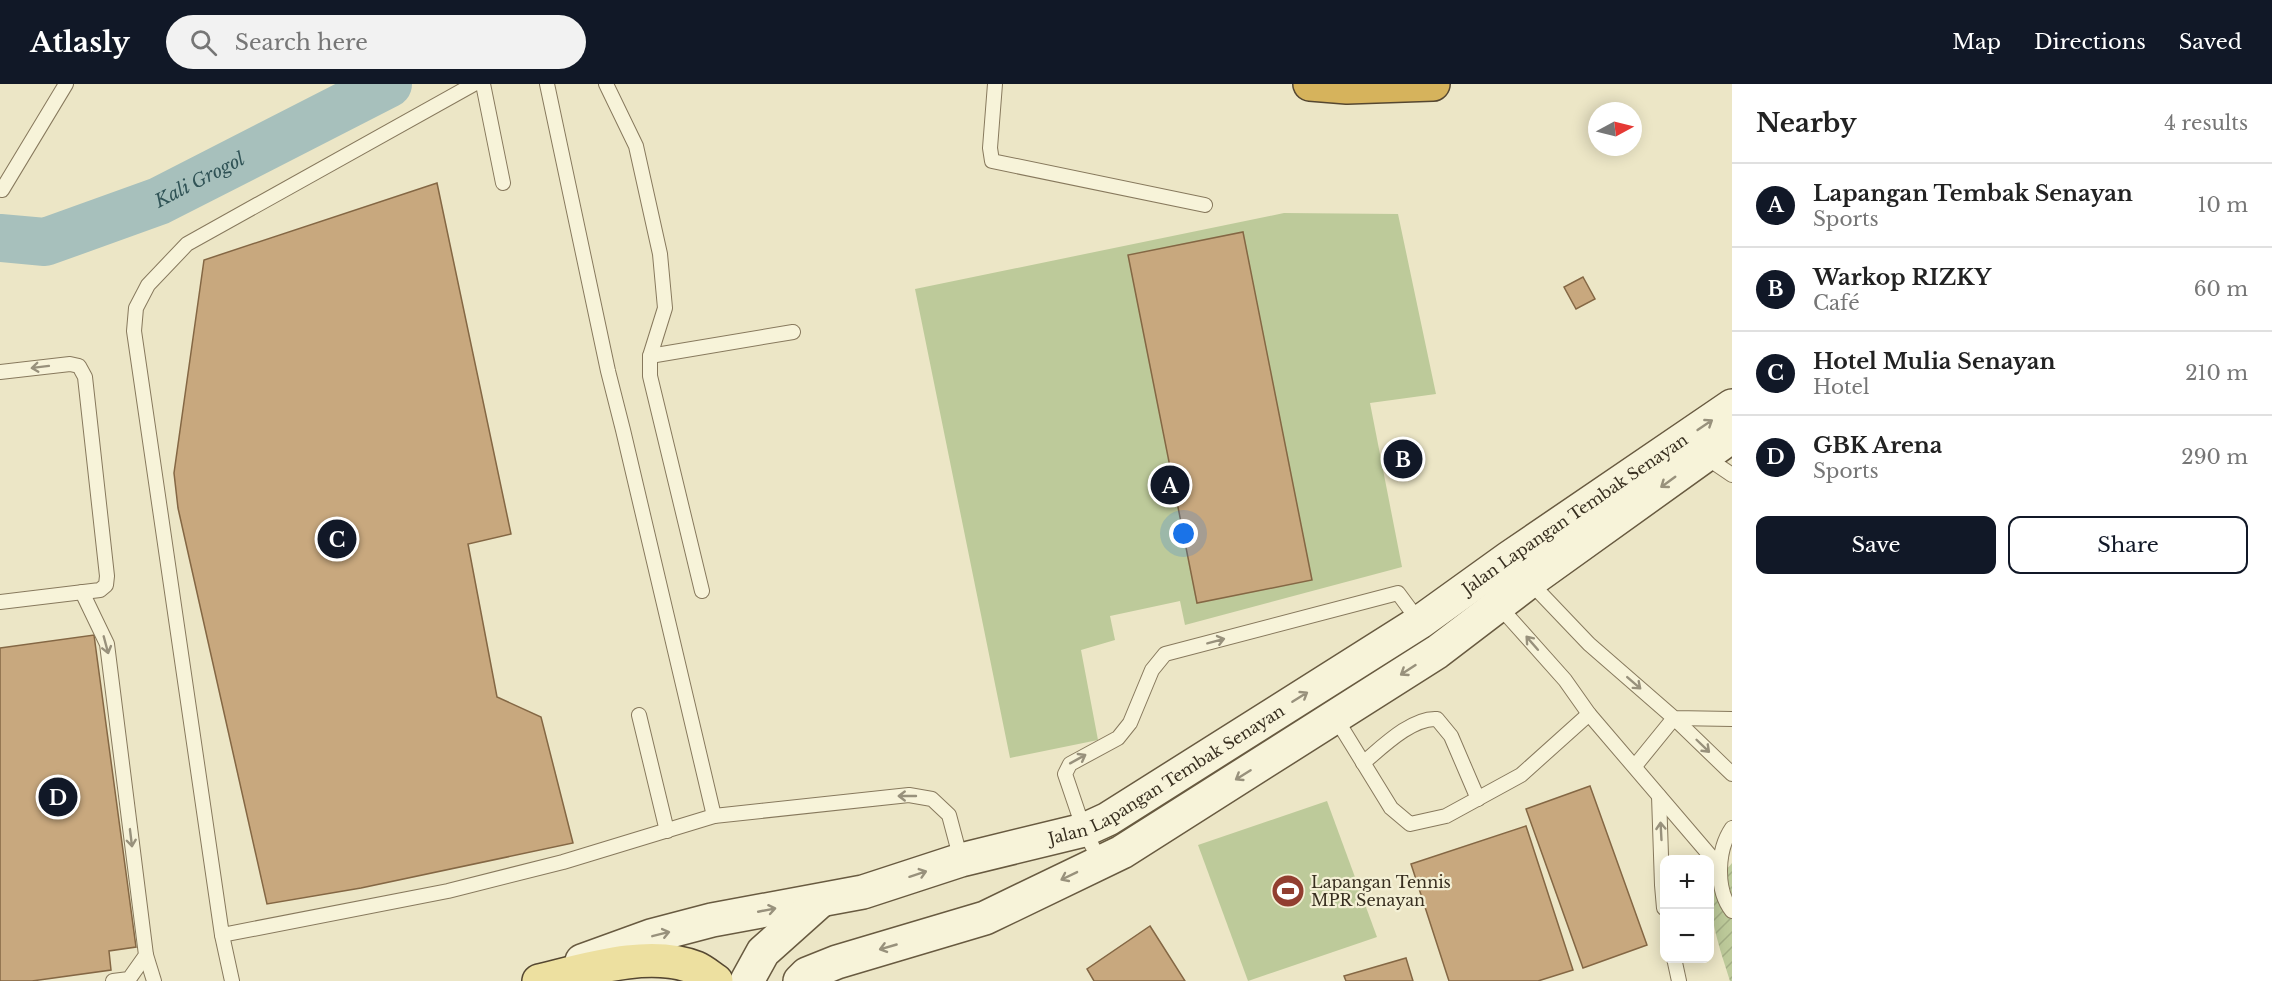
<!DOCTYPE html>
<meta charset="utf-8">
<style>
body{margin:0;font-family:"Libre Baskerville",serif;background:#f2f2f2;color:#222}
.controls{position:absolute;right:18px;bottom:18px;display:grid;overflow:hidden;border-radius:12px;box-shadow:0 3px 15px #0003}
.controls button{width:54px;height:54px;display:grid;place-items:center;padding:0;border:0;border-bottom:2px solid #e0e0e0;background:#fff;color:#222;font:30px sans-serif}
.compass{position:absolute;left:1588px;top:18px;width:54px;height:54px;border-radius:50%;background:#fff;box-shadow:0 3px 15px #0003;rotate:83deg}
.you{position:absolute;left:1184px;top:450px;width:21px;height:21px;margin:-15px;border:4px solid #fff;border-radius:50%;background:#1a73e8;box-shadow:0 0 0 9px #1a73e833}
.badge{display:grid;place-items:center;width:39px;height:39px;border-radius:50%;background:#111827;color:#fff;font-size:20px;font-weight:700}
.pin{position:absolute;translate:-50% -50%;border:3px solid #fff;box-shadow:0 2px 6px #0006}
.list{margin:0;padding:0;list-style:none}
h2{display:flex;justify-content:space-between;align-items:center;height:78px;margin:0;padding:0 24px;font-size:26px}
h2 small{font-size:20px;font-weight:400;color:#767676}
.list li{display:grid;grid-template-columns:39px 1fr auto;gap:18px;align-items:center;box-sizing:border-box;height:84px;padding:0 24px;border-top:2px solid #e0e0e0}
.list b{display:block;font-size:22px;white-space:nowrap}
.list p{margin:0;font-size:20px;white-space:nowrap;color:#767676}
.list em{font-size:20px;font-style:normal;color:#767676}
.actions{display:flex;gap:12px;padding:18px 24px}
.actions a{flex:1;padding:14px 0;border:2px solid #111827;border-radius:12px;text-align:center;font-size:21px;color:#111827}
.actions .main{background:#111827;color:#fff}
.icon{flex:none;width:33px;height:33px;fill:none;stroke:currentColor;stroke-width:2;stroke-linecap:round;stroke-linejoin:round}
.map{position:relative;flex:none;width:1732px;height:897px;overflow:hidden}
header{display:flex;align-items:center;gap:36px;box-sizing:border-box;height:84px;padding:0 30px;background:#111827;color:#fff}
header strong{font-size:28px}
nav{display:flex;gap:33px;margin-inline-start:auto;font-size:21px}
.search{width:420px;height:54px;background:#f2f2f2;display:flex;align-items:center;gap:15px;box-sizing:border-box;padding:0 21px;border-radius:33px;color:#767676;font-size:22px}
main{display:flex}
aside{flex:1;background:#fff}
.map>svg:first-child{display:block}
.park{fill:#bdca9a}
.garden{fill:url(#garden-furrows)}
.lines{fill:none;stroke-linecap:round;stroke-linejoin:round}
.river{stroke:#a7c0bc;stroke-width:48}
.building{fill:#c8a87e;stroke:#846744;stroke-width:1.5}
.lane-casing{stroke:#87795d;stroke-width:16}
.secondary-casing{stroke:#685a40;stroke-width:36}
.primary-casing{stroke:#554731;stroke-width:36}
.highway-casing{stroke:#554731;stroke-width:36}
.lane{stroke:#f7f3d9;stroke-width:14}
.secondary{stroke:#f7f3d9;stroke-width:33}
.primary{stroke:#ede0a0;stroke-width:33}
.highway{stroke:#d6b35c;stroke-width:33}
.oneway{stroke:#98917c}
.labels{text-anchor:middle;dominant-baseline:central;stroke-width:4.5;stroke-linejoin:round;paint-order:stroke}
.street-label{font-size:16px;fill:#382f20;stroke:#f4f0d5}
.poi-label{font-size:16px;fill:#382f20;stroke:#f4f0d5;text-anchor:start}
.water-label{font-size:18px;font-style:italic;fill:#305356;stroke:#f4f0d5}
</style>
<header>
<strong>Atlasly</strong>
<div class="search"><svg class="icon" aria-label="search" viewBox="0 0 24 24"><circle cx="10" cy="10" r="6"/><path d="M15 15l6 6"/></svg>Search here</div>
<nav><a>Map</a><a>Directions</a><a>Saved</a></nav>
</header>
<main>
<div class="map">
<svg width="1732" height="897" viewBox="0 0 1732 897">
<defs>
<pattern id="garden-furrows" width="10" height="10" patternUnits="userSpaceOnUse" patternTransform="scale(1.5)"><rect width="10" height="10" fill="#bdca9a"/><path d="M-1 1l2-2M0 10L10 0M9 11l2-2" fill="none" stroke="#a3ae84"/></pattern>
</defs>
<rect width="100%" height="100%" fill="#ece6c6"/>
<g class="park">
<polygon points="1284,129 1398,130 1436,310 1370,319 1402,483 1185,541 1180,517 1110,532 1115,556 1081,566 1098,656 1010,674 915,205"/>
<polygon points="1327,717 1377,853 1248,897 1198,761"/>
</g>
<path class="garden" d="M1732 779V897H1730C1723 873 1704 825 1715 802 1719 793 1726 786 1732 779Z"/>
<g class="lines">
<path class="river" id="s1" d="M0 154 45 158 159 117 388 0"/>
</g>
<g class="building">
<polygon points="437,99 511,450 468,460 497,613 541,633 573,759 361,804 267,820 178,424 174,389 204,176"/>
<polygon points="1243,148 1312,496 1197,519 1128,171"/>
<polygon points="1583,193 1595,215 1576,225 1564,203"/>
<polygon points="94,551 136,863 109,867 111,886 32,897 0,897 0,564"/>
<polygon points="1590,702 1647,861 1583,884 1526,725"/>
<polygon points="1526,742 1573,886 1538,897 1449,897 1411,780"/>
<polygon points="1150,842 1185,897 1094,897 1087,885"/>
<polygon points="1406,874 1413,897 1346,897 1344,892"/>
</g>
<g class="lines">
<g class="lane-casing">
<g id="lane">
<polyline points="474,0 187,160 148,201 136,224 134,247 222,851 448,807 563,778 714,732 909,711 932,715 949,731 961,776"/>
<polyline points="483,0 503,99"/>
<polyline points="547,0 608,287 623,346 714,732"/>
<polyline points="606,0 636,62 660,170 665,224 650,272 650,292 702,507"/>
<polyline points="995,0 990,64 992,77 1205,121"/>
<polyline points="2,106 66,0"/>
<polyline points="650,272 793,248"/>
<polyline points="0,288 70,280 79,282 85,293 107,492 106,501 100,506 0,518"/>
<polyline points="1704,372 1732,391"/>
<polyline points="1528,496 1589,560 1674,634 1732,635"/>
<polyline points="82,508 107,560 146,871 129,895 113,897"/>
<polyline points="1498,521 1565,596 1589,630 1719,782"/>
<polyline points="639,631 667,747"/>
<polyline points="1335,633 1391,724 1410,740 1446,732 1521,691 1589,630"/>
<path d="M1363 679C1381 664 1412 633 1437 635L1451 652 1478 715"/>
<polyline points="1635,682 1674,634 1732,690"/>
<polyline points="1659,712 1662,801 1664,824"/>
<path d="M1732 744C1717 766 1715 805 1732 827"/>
<polyline points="1100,777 1084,746 1065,690 1070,680 1118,654 1130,639 1152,586 1165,570 1398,509 1421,540"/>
<polyline points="222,851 232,897"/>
<polyline points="146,871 154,897"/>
<polyline points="1674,874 1679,897"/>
</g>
</g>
<g class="secondary-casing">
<g id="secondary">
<path id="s2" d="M582 877 651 852 712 836 863 808 961 776 1084 746 1108 735 1420 538 1509 474 1732 322"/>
<polyline points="747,897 763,868 820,817"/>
<polyline points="800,897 807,890 837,878 985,834 1122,768 1437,568 1530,497 1732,352"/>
</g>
</g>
<g class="primary-casing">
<path id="primary" d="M539 897C585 886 650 865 696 884 703 887 710 893 716 897"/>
</g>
<g class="highway-casing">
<polyline id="highway" points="1310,0 1347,3 1433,0"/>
</g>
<use href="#lane" class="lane"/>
<use href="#secondary" class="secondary"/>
<use href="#primary" class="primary"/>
<use href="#highway" class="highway"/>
</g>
<defs><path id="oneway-shaft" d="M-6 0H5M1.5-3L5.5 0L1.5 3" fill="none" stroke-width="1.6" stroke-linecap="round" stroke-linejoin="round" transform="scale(1.5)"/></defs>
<g class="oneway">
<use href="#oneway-shaft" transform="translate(40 283) rotate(173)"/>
<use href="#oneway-shaft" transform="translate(1705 341) rotate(-34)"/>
<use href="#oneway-shaft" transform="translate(1668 398) rotate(144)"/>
<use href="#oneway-shaft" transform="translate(1216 557) rotate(-15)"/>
<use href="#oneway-shaft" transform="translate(1532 559) rotate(-131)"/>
<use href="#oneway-shaft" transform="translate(106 561) rotate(75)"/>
<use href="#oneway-shaft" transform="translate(1408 586) rotate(147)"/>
<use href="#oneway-shaft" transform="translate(1634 599) rotate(41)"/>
<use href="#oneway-shaft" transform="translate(1300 613) rotate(-32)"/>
<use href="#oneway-shaft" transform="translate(1703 662) rotate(44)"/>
<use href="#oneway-shaft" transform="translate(1078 675) rotate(-29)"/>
<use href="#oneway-shaft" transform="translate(1243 691) rotate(148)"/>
<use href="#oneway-shaft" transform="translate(907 712) rotate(-180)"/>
<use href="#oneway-shaft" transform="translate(1661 747) rotate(-93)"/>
<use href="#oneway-shaft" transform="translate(131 754) rotate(83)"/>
<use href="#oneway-shaft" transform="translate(918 790) rotate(-18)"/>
<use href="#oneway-shaft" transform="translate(1069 792) rotate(154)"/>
<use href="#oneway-shaft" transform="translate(767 826) rotate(-11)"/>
<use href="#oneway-shaft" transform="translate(661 850) rotate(-14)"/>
<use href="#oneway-shaft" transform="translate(888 863) rotate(164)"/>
</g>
<defs>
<g id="stadium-disc" transform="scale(1.725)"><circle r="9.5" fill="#923e30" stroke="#f4f0d5"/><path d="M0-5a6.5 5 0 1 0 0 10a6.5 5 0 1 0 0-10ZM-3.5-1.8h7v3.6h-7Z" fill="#fff"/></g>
</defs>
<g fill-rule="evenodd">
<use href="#stadium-disc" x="1288" y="807"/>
</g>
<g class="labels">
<g class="street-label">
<text stroke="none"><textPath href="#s2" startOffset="1104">Jalan Lapangan Tembak Senayan</textPath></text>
<text stroke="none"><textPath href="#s2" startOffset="618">Jalan Lapangan Tembak Senayan</textPath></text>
</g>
<g class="poi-label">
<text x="1311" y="798">Lapangan Tennis<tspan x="1311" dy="18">MPR Senayan</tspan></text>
</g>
<g class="water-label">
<text stroke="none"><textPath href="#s1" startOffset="212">Kali Grogol</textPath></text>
</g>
</g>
</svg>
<div class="controls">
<button>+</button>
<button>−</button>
</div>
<svg class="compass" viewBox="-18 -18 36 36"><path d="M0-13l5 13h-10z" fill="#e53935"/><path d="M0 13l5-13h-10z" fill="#767676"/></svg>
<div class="you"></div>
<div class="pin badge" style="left:1170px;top:401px">A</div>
<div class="pin badge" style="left:1403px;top:375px">B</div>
<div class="pin badge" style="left:337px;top:455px">C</div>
<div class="pin badge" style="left:58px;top:713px">D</div>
</div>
<aside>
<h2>Nearby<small>4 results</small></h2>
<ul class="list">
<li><span class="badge">A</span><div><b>Lapangan Tembak Senayan</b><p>Sports</p></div><em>10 m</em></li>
<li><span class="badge">B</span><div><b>Warkop RIZKY</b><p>Café</p></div><em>60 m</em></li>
<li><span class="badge">C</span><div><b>Hotel Mulia Senayan</b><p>Hotel</p></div><em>210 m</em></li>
<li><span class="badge">D</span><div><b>GBK Arena</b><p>Sports</p></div><em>290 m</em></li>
</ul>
<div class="actions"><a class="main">Save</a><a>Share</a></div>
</aside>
</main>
